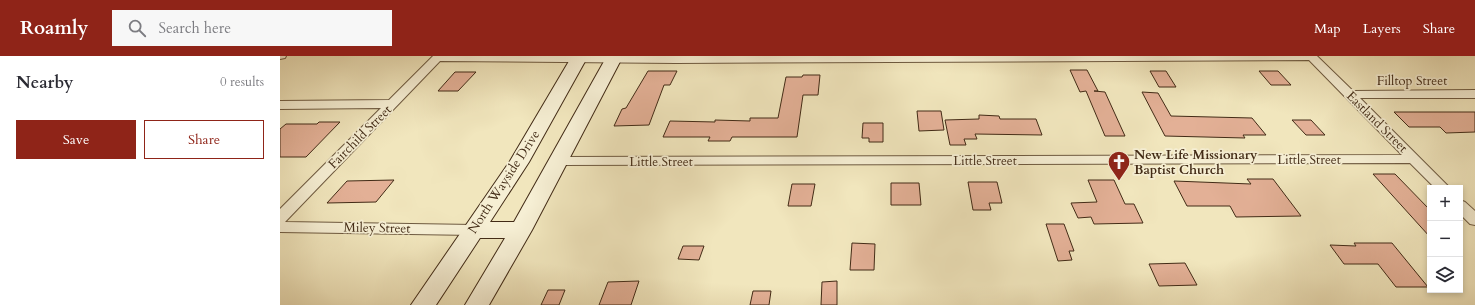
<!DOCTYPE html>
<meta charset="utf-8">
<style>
body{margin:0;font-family:Cardo,serif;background:#f7f7f7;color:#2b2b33}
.controls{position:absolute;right:12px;bottom:12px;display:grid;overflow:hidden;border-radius:0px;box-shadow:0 2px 6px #0003}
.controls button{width:36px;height:36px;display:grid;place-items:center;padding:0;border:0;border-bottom:1px solid #e1e1e2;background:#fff;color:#2b2b33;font:20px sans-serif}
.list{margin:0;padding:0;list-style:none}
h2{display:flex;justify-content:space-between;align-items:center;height:52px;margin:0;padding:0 16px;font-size:17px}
h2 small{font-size:13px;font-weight:400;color:#7c7c81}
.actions{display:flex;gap:8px;padding:12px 16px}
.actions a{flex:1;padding:9px 0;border:1px solid #8f2418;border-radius:0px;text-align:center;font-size:14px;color:#8f2418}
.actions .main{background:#8f2418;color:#fff}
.icon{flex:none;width:22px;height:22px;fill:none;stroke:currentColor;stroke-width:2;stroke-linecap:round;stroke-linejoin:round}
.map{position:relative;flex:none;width:1195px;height:249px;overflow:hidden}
header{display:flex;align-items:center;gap:24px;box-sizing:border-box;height:56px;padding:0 20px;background:#8f2418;color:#fff}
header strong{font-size:19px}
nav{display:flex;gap:22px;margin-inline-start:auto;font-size:14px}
.search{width:280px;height:36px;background:#f7f7f7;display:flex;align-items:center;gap:10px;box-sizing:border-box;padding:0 14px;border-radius:0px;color:#7c7c81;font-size:15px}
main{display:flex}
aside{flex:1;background:#fff}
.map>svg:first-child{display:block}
.building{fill:#e3b096;stroke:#422b16}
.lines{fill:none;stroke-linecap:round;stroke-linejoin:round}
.minor-casing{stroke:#6e5a40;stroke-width:2}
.secondary-casing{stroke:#422b16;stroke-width:2}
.minor{fill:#f6efd4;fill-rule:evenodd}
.secondary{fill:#f6efd4;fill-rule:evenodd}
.labels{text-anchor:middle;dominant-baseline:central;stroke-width:3.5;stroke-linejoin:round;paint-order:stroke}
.street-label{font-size:13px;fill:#422b16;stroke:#f6efd4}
.poi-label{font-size:13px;font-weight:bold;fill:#422b16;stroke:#f6efd4;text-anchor:start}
</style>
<header>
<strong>Roamly</strong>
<div class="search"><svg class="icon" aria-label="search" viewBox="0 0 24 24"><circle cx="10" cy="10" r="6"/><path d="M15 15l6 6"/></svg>Search here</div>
<nav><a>Map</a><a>Layers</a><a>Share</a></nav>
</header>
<main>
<aside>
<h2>Nearby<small>0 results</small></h2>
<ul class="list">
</ul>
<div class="actions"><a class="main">Save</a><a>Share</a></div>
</aside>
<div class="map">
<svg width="1195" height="249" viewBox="0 0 1195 249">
<rect width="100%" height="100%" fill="#f1e6bd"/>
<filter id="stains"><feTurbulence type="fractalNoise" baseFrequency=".005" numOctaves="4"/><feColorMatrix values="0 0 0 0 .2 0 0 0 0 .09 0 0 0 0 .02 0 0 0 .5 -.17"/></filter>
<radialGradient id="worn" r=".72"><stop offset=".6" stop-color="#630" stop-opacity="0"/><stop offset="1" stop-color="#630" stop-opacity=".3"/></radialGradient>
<g class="building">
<polygon points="790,14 807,14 818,35 814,35 825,36 845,80 825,80 806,35 800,36"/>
<polygon points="368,15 397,15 390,29 384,29 369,69 334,70 342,53 346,52"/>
<polygon points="870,15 886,15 896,31 879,31"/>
<polygon points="979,15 998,15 1011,29 991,29"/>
<polygon points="175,16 196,16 178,35 158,35"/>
<polygon points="523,19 540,19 538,39 523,39 517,81 452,81 450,85 428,85 430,81 383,81 390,65 435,66 435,64 470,65 470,62 498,62 506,21 522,21"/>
<polygon points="862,36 878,37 891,60 972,62 986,79 963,79 965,82 885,80"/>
<polygon points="637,55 661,55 664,74 639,75"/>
<polygon points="1114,56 1195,56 1195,76 1166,77 1160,71 1129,71"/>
<polygon points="699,59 719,60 720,63 756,63 762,79 695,78 697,83 684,83 686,89 670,89 665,64 699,63"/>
<polygon points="1012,64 1031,64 1045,79 1026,79"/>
<polygon points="39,66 60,66 26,101 0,101 0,73 6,68 37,68"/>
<polygon points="583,67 603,67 603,86 589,86 589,82 582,82"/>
<polygon points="1093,118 1115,118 1150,154 1150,181"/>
<polygon points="967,123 993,123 1021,160 956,161 950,150 907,150 894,125 971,128"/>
<polygon points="114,124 96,146 47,147 67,125"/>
<polygon points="808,124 834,124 845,148 854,148 863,167 814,168 811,161 798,162 791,147 817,146"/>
<polygon points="688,126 717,126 722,147 709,147 711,154 693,154"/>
<polygon points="611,127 639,127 641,149 611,149"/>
<polygon points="512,128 535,128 531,150 508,150"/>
<polygon points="766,168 784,168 794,195 789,195 792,204 778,205"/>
<polygon points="572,187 595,188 594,214 570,214"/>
<polygon points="1074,187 1112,187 1148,231 1116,231 1098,208 1064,208 1050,189 1076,190"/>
<polygon points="403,190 424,190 419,204 398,203"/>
<polygon points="905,207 917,229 879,230 869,208"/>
<polygon points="359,225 351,249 319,249 328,226"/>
<polygon points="557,225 557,249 541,249 542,226"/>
<polygon points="268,234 285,234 279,249 261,249"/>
<polygon points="473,235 491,235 489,249 470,249"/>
</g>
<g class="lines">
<g class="minor-casing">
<g id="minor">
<polygon points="0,0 6,0 5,2 0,3"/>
<polygon points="153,0 1037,0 1073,35 1195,34 1195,42 1080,42 1170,132 1155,132 1130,107 277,109 272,108 270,105 272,102 277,101 1122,99 1029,4 396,7 160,5 5,166 194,169 199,170 202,174 199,178 194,179 0,176 0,153 101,52 0,53 0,45 109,44"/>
<polygon points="1180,144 1185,146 1195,155 1195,169 1190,168 1180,158"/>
</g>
</g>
<g class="secondary-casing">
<polygon id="secondary" points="292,0 308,0 249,106 210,166 234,166 327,0 343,0 252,174 209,249 185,249 225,182 200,182 156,249 131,249 230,105"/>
</g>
<use href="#minor" class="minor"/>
<use href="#secondary" class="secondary"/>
</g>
<defs>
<g id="church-pin" transform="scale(1.15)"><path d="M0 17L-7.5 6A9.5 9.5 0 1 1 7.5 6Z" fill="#8f2418" stroke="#f6efd4"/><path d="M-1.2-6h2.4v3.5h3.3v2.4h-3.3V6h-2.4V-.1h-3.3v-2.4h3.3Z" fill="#fff"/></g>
</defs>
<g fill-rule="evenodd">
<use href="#church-pin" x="839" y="106"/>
</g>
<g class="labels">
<g class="street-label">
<text x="1132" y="25">Filltop Street</text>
<text transform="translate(1097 66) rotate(45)">Eastland Street</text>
<text transform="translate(80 81) rotate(-45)">Fairchild Street</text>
<text x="1029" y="104">Little Street</text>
<text x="705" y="105">Little Street</text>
<text x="381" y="106">Little Street</text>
<text transform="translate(224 126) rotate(-57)">North Wayside Drive</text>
<text transform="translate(97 172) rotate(1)">Miley Street</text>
</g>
<g class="poi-label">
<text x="854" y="99">New Life Missionary<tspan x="854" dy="15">Baptist Church</tspan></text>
</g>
</g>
<rect width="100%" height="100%" filter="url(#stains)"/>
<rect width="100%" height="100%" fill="url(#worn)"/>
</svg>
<div class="controls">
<button>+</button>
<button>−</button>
<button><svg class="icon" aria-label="layers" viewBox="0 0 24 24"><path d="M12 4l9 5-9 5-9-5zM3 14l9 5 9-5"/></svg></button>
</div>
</div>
</main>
